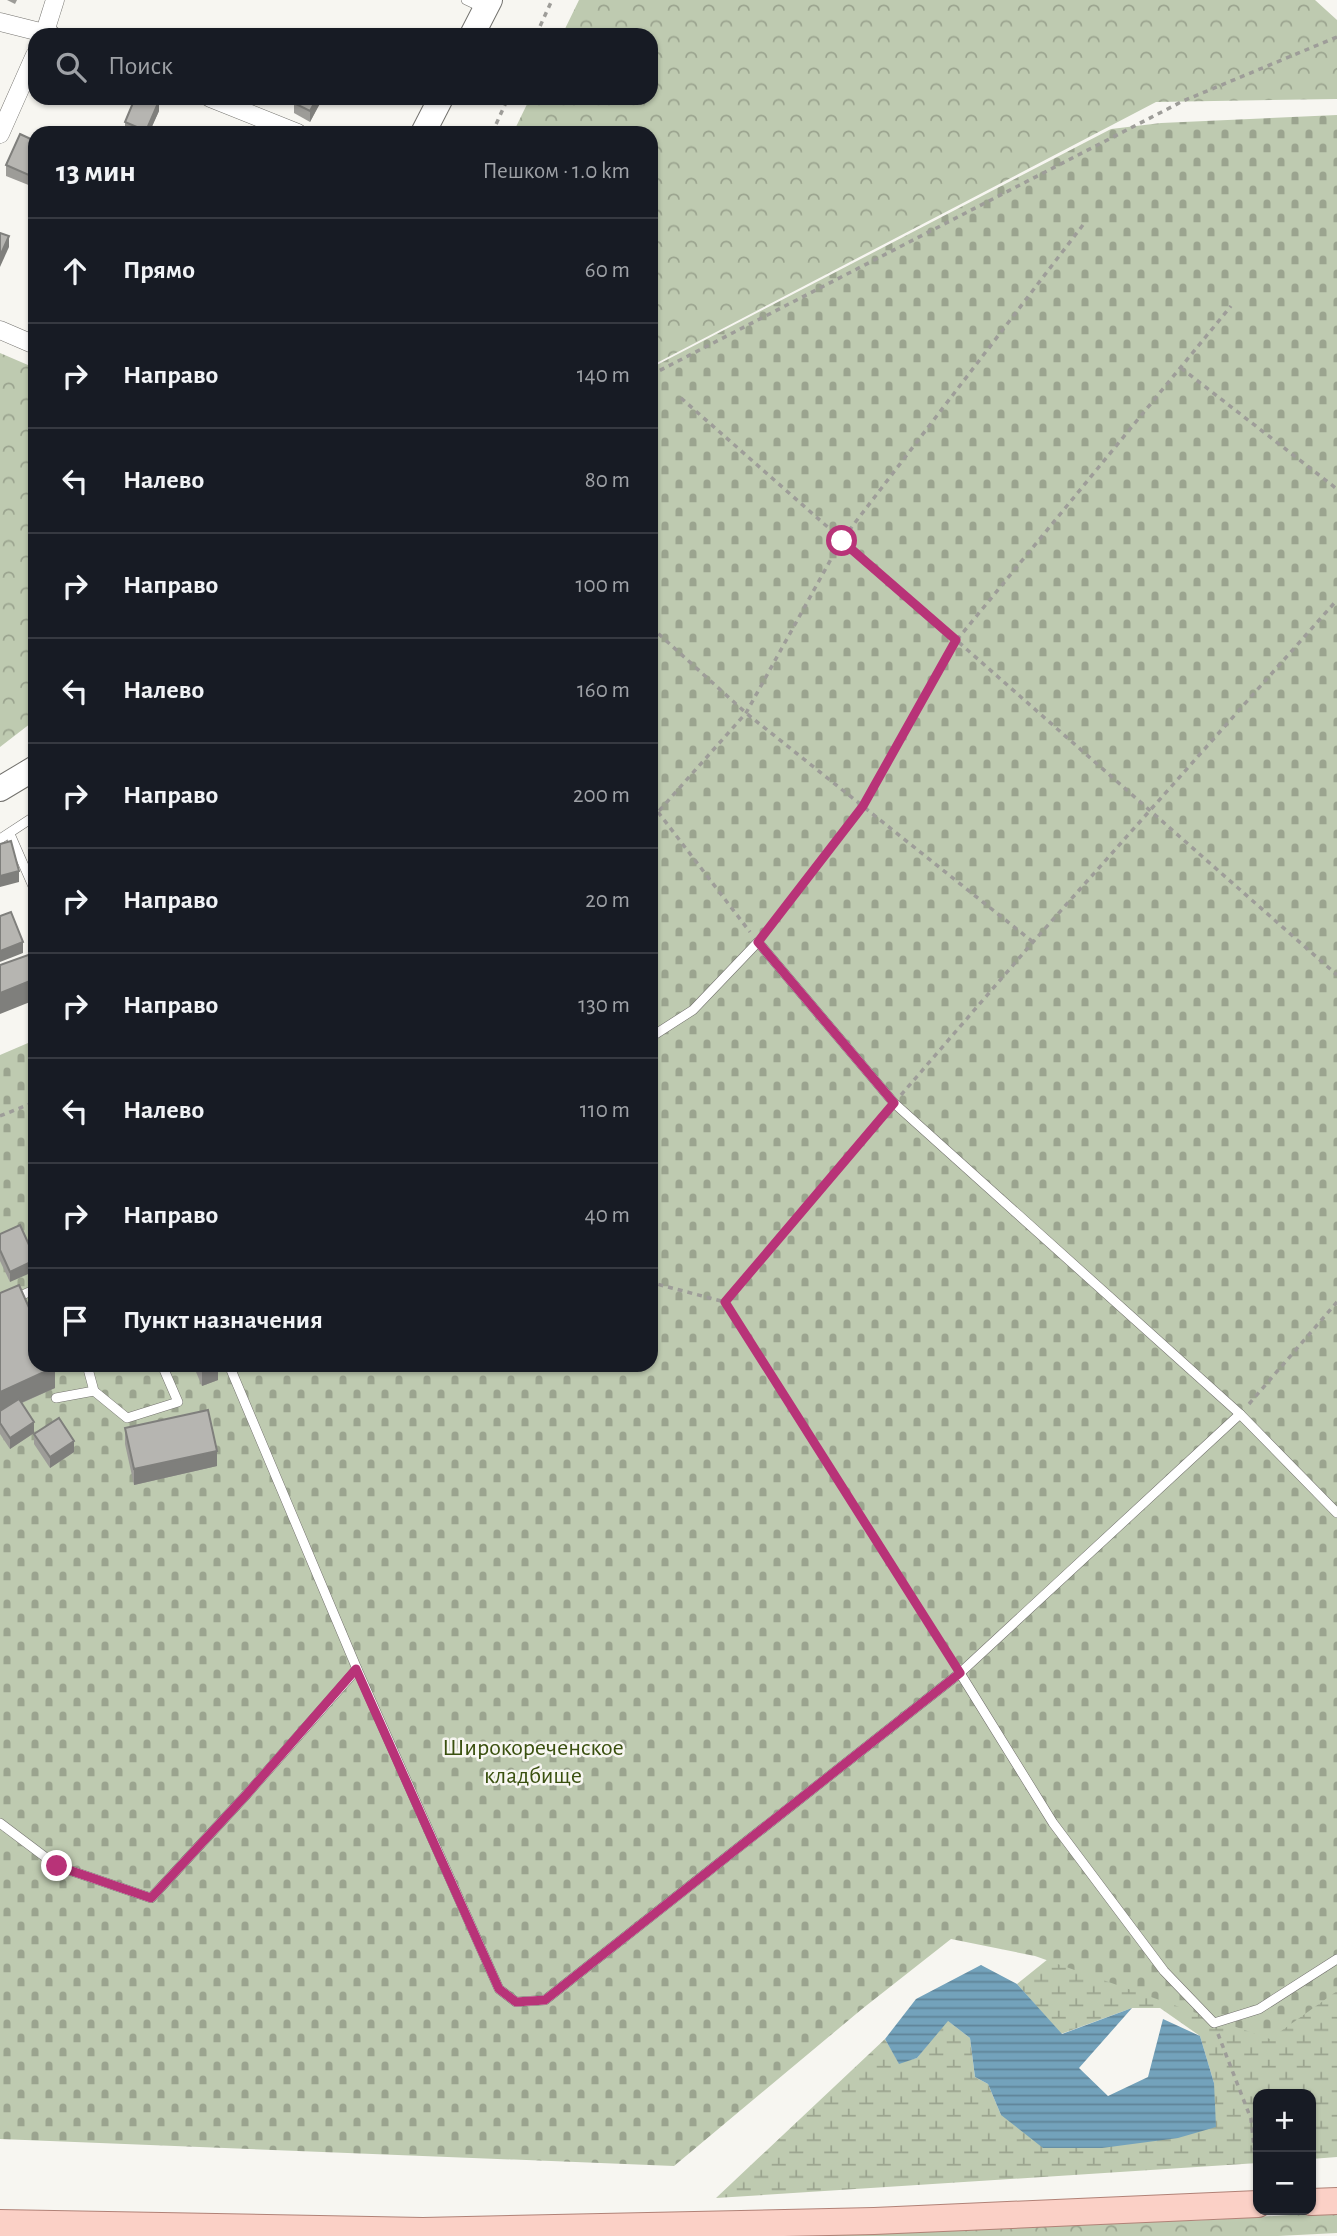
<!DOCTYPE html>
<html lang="ru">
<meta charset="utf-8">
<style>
body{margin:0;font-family:"Alegreya Sans",sans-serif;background:#242831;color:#f1f3f6}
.controls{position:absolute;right:21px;bottom:21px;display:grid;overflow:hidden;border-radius:14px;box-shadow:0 2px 5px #0004}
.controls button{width:63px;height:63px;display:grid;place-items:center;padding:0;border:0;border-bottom:2px solid #363941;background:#171b24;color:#f1f3f6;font:35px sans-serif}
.stop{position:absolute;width:21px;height:21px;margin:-16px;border:5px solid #b83378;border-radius:50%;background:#fff}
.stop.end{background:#b83378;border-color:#fff;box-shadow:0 2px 7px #0008}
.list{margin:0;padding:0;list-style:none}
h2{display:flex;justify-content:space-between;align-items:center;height:91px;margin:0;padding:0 28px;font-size:30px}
h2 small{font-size:23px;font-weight:400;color:#9ea1a6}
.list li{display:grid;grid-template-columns:46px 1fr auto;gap:21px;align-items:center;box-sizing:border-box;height:105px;padding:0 28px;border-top:2px solid #363941}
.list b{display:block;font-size:26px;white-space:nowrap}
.list em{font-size:23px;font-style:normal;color:#9ea1a6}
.icon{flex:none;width:38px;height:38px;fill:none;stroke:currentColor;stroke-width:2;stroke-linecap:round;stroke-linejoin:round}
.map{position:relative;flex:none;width:1337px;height:2236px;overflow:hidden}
.search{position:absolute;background:#171b24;box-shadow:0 2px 5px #0004;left:28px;top:28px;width:630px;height:77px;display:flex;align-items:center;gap:18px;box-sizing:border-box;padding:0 24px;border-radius:21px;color:#9ea1a6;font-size:26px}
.panel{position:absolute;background:#171b24;box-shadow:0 2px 5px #0004;left:28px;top:126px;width:630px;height:1246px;border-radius:21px}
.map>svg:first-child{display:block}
.forest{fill:url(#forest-crowns)}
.wetland{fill:url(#wetland-marsh)}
.cemetery{fill:url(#cemetery-stones)}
.water{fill:url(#water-rules)}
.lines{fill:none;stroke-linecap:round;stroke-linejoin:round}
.lane-casing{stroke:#73726e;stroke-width:10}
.street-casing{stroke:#73726e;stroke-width:19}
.secondary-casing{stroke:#73726e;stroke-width:26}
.primary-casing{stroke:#b18277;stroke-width:28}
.path{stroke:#9e9d99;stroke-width:3.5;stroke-dasharray:5 5;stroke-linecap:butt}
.lane{stroke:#fff;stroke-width:9}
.street{stroke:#fff;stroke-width:18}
.secondary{stroke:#fff;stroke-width:24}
.primary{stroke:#fbd0c6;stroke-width:26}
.wall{fill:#9d9c98}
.shaded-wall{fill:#7f7f7c}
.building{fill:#b6b5b1;stroke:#7f7f7c;stroke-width:2}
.route{stroke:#b83378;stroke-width:9}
.labels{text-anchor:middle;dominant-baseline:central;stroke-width:5;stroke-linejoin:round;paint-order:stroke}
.park-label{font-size:24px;fill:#3a500f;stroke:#f7f6f1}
</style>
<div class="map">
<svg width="1337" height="2236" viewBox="0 0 1337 2236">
<defs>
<pattern id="forest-crowns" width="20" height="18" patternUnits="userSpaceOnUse" patternTransform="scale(1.75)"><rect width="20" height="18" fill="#becab0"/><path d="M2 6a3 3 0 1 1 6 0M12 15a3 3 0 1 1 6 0" fill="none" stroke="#9ba48f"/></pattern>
<pattern id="wetland-marsh" width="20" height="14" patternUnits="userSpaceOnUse" patternTransform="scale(1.75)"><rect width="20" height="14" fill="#becab0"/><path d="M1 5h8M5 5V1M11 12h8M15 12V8" fill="none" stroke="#9ba48f"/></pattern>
<pattern id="cemetery-stones" width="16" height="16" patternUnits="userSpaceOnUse" patternTransform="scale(1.75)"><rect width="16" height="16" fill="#becab0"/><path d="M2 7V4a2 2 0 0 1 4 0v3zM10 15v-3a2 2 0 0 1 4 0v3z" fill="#9ba48f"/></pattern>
<pattern id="water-rules" width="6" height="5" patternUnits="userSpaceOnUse" patternTransform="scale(1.75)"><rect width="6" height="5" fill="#73a2bb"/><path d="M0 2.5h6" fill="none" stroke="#5f8498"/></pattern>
</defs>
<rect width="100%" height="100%" fill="#f7f6f1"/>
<g class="forest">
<polygon points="579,0 1315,0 1337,20 1337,99 1156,102 651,366 651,133 513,133 530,98 651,98 651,35 562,35"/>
<polygon points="0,353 35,368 35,720 0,747"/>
<polygon points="1337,2212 1337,2233 1278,2236 685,2236 1208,2220"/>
</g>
<polygon class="wetland" points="1337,1889 1337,2157 1311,2159 1311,2094 1258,2094 1258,2163 716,2198 885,2039 899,2063 917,2058 947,2020 970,2038 975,2077 988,2084 1001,2115 1214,2083 1200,2036 1160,2008 1132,2008 1061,2034 1017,1984 1089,1926"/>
<polygon class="cemetery" points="1337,115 1337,1991 1270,2039 1035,1956 951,1939 862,2009 674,2166 0,2139 0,1055 35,1040 35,1365 651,1365 651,368 1111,129 1161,123"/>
<polygon class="water" points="981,1965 1017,1984 1062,2034 1132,2008 1079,2068 1108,2096 1148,2077 1163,2019 1200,2036 1214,2083 1216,2127 1178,2138 1102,2148 1043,2148 1001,2115 988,2084 975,2077 970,2038 948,2021 917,2058 899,2064 885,2039 916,1999"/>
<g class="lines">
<g class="lane-casing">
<g id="lane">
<polyline points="466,0 483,8"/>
<polyline points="10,834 35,891"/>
<polyline points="0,839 35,816"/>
<polyline points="651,1037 693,1010 758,942 894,1103 1240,1414 1337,1513"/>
<polyline points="0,1305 29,1292 35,1297"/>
<polyline points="87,1365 94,1391 127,1418 178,1402 162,1365"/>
<polyline points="229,1365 357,1669 499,1989 516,2002 545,2000 960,1673 1240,1414"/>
<polyline points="56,1398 94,1391"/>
<polyline points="960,1673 1053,1823 1164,1971 1214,2023 1259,2009 1337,1959"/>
<polyline points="0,1823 57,1866 151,1898 247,1794 357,1669"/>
</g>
</g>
<g class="street-casing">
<g id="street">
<polyline points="0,22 52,35"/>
<polyline points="44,35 55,0"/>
<polyline points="210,98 298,133"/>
<polyline points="0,134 35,55"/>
<polyline points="0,330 35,345"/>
</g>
</g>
<g class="secondary-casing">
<g id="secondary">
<polyline points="472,35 490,0"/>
<polyline points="423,133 441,98"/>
<polyline points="0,789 35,768"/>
</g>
</g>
<g class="primary-casing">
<g id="primary">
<polyline points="1311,2202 1337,2201"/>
<polyline points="0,2223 423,2231 874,2221 1258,2204"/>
</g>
</g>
<g class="path">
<polyline points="536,35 552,0"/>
<polyline points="492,133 508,98"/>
<polyline points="1181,368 1337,489"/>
<polyline points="651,375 1183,101 1337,37"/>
<polyline points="681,398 1337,975"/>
<polyline points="651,627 746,713 1033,942"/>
<polyline points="658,812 750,932"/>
<polyline points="651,816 658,812 746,713 841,541 1086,221"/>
<polyline points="766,932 863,806 956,641 1231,306"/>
<polyline points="901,1095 1033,942 1337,600"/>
<polyline points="0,1116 35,1102"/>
<polyline points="651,1279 653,1283 725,1302 953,1662"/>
<polyline points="725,1302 887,1111"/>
<polyline points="1249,1404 1337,1302"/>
<polyline points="1218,2034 1251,2119 1258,2184"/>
</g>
<use href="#lane" class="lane"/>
<use href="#street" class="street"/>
<use href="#secondary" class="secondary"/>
<use href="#primary" class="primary"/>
</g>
<g class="wall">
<polygon points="7,0 17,0 15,4"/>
<polygon points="322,98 310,122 294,113 294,103"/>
<polygon points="159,111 149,133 125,133 125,122"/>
<polygon points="35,141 35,178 31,186 6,176 6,165"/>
<polygon points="20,1225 10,1282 0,1261 0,1234"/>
<polygon points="0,1293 55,1388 22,1403 34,1433 10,1449 0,1434"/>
<polygon points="193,1365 218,1365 218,1380 202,1386"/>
<polygon points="125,1428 217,1466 134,1485 125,1444"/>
<polygon points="34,1434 74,1452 50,1468 34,1444"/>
</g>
<g class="shaded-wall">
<polygon points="317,98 322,98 322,100 310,122 310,111"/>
<polygon points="159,101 159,111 149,133 146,133"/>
<polygon points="35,167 35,178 31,186 31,176"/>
<polygon points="9,236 9,247 0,267 0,256"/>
<polygon points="19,871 19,882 0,887 0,876"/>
<polygon points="23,942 23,953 0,962 0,951"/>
<polygon points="35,979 35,1000 0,1014 0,993"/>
<polygon points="35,1260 35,1271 10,1282 10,1272"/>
<polygon points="215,1365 218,1365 218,1380 202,1386 202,1371"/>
<polygon points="55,1367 55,1388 0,1412 0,1392"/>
<polygon points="34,1422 34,1433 10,1449 10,1438"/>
<polygon points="74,1441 74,1452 50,1468 50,1457"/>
<polygon points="217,1451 217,1466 134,1485 134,1469"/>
</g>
<g class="building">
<polygon points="135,98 153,98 159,101 146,131 125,122"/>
<polygon points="297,98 317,98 310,111 294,103"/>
<polygon points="20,134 35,141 35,167 31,176 6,165"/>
<polygon points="0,233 9,236 0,256"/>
<polygon points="11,841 19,871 0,876 0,844"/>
<polygon points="11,912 23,942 0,951 0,916"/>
<polygon points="31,954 35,965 35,979 0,993 0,965"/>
<polygon points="20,1225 35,1258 35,1260 10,1272 0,1250 0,1234"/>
<polygon points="19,1285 35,1321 35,1365 54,1365 55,1367 0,1392 0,1293"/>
<polygon points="199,1365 215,1365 202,1371"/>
<polygon points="19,1399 34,1422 10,1438 0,1423 0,1411"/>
<polygon points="208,1410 217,1451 134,1469 125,1428"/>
<polygon points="59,1418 74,1441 50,1457 34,1434"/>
</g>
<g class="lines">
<polyline class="route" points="57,1866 151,1898 247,1794 356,1669 499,1989 516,2002 545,2000 960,1673 725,1302 894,1103 758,942 863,806 956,640 842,541"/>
</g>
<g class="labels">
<g class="park-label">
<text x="533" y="1748">Широкореченское<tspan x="533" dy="28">кладбище</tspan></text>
</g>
</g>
</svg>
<div class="controls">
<button>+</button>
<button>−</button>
</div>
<div class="stop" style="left:842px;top:541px"></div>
<div class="stop end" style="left:57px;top:1866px"></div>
<div class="search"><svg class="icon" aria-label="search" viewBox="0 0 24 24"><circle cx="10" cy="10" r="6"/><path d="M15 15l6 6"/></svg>Поиск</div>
<section class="panel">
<h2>13 мин<small>Пешком · 1.0 km</small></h2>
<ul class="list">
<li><svg class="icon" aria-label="ahead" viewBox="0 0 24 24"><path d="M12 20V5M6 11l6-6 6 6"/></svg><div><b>Прямо</b></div><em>60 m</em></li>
<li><svg class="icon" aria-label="right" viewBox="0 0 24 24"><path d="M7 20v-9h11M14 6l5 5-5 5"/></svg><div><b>Направо</b></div><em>140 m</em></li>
<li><svg class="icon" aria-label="left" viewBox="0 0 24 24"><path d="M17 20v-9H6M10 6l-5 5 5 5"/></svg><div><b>Налево</b></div><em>80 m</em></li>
<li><svg class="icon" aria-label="right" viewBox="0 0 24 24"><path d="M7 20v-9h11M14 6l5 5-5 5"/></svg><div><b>Направо</b></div><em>100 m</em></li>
<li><svg class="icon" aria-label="left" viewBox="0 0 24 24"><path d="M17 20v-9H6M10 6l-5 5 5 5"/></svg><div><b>Налево</b></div><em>160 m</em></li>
<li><svg class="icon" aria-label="right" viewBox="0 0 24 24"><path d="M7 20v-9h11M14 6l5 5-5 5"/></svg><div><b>Направо</b></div><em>200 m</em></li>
<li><svg class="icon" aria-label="right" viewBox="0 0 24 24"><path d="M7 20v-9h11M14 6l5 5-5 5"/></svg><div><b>Направо</b></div><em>20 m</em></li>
<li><svg class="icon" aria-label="right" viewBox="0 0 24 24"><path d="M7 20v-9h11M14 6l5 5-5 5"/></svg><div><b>Направо</b></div><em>130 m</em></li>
<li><svg class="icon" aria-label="left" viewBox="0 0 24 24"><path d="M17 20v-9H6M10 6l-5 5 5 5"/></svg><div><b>Налево</b></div><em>110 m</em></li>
<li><svg class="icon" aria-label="right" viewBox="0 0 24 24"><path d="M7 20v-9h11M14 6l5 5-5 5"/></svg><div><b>Направо</b></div><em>40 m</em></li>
<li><svg class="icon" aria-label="arrive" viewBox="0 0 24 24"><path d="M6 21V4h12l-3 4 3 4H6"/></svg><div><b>Пункт назначения</b></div></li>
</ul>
</section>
</div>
